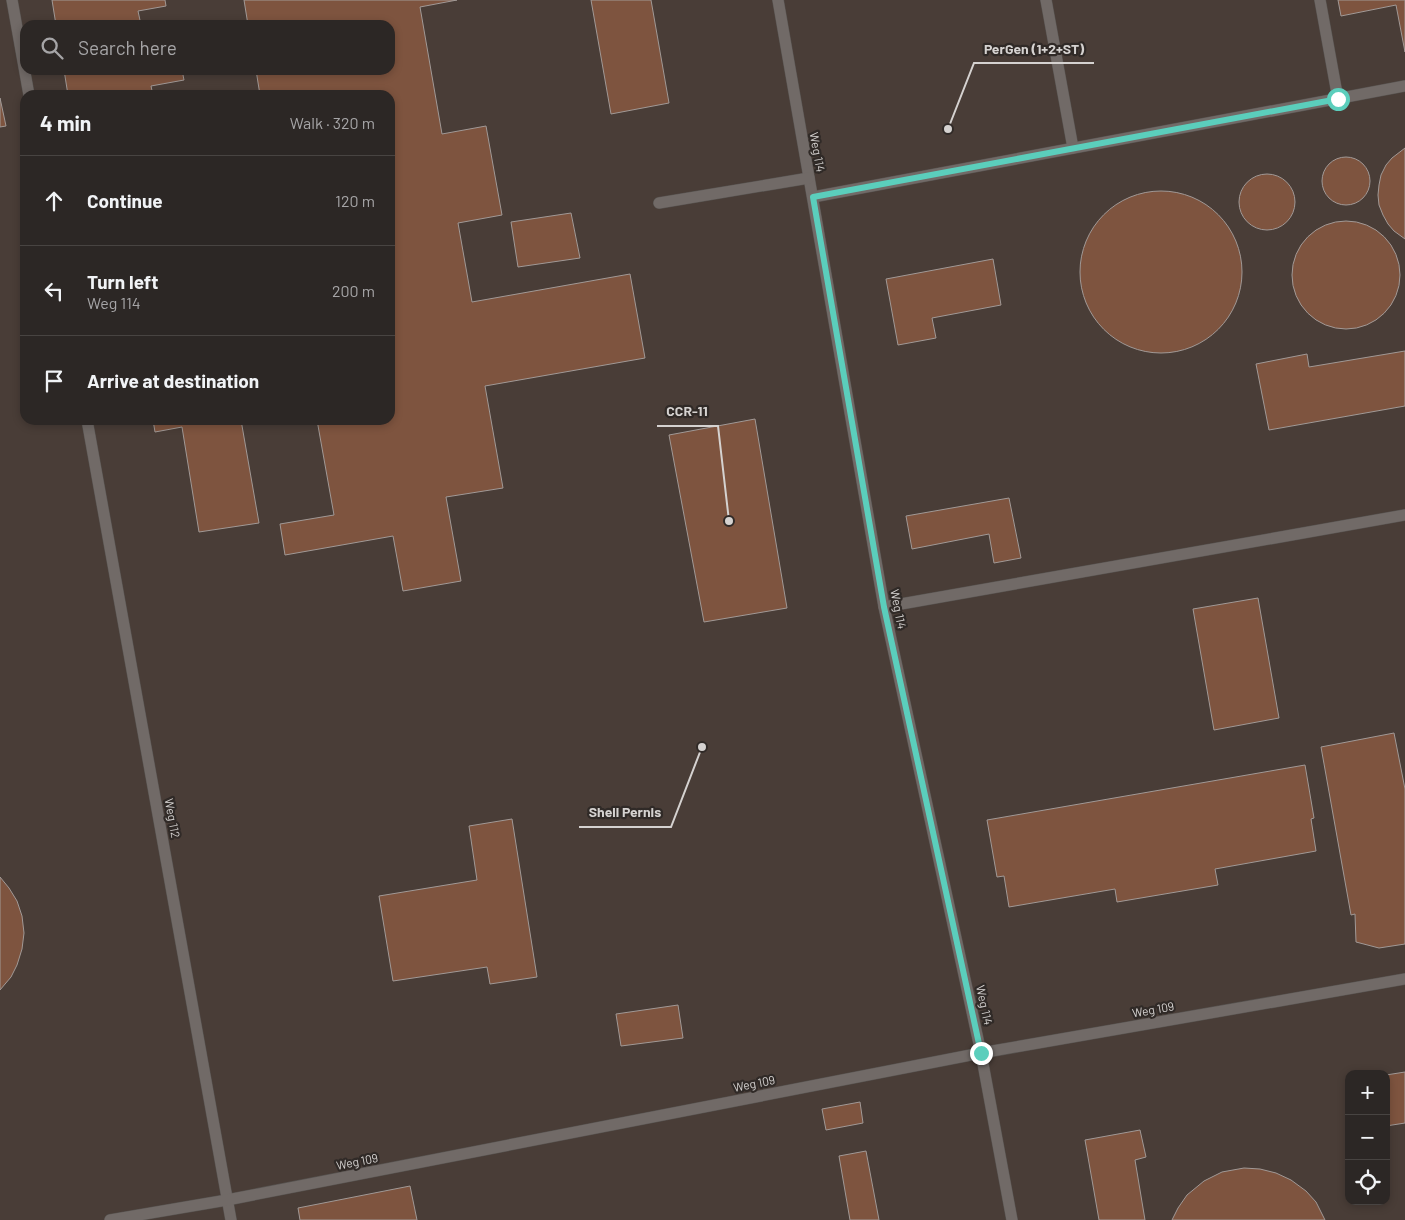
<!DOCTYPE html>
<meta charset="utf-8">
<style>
body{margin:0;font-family:Barlow,sans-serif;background:#383332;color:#f1f3f6}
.controls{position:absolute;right:15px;bottom:15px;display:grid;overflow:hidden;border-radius:10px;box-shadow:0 2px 8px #0003}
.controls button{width:45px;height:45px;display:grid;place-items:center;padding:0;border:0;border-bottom:1px solid #484442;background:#2c2725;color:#f1f3f6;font:25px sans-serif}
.stop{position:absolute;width:15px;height:15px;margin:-11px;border:4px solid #5bcebc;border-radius:50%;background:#fff}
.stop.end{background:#5bcebc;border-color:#fff;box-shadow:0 1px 5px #0008}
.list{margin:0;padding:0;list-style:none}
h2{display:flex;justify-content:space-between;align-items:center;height:65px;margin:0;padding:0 20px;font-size:21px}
h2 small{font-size:16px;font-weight:400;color:#a6a5a7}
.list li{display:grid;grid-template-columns:32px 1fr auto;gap:15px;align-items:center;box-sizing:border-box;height:90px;padding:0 20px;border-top:1px solid #484442}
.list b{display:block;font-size:19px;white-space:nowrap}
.list p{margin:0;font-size:16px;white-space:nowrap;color:#a6a5a7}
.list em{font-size:16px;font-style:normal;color:#a6a5a7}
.icon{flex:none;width:28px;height:28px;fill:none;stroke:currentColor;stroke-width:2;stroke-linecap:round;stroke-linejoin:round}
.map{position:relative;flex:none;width:1405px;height:1220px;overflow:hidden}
.search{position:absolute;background:#2c2725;box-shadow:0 2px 8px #0003;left:20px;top:20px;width:375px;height:55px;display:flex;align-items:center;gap:12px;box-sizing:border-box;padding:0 18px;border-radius:15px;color:#a6a5a7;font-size:19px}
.panel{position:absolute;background:#2c2725;box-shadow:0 2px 8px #0003;left:20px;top:90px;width:375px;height:335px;border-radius:15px}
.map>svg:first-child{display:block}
.built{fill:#493d37;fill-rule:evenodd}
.building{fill:#7e543f;stroke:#a19996}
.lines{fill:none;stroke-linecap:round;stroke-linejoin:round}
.lane-casing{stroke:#575350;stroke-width:12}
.lane{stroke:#716a67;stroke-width:11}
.route{stroke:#5bcebc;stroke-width:6}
.labels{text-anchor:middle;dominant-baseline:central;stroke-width:4.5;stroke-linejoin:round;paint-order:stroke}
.street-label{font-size:12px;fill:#d5d2d0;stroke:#302a27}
.leader{fill:none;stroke:#d5d2d0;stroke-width:2}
.callout-dot{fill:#d5d2d0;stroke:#302a27;stroke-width:2}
.callout-label{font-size:14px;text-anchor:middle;font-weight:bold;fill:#d5d2d0;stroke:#302a27;stroke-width:4.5;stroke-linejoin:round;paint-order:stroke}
</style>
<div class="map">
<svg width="1405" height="1220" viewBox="0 0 1405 1220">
<rect width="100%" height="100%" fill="#3a3431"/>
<path class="built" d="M0 0H1405V1220H0ZM25 25H390V70H25ZM25 95H390V420H25ZM1349 1074H1386V1201H1349Z"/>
<g class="building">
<polygon points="52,0 165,0 166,6 138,11 141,25 56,25"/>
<polygon points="244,0 457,0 420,7 442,134 486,126 502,215 458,223 472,302 630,274 645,358 485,386 503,488 446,497 461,581 403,591 393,536 285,555 280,524 334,515 317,420 390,420 390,95 260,95 256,70 390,70 390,25 248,25"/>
<polygon points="591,0 651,0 669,103 611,114"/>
<polygon points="1338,0 1405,0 1405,52 1396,5 1341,16"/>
<polygon points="64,70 182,70 184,80 151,86 153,95 68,95"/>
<polygon points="0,98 6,126 0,127"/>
<polygon points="1405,148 1405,239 1394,231 1388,224 1383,215 1379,205 1378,195 1379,185 1381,175 1386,165 1392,158"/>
<circle cx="1346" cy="181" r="24"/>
<circle cx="1267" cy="202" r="28"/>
<circle cx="1161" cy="272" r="81"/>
<polygon points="571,213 580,258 518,267 511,222"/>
<circle cx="1346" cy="275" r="54"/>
<polygon points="993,259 1001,305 932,318 936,338 898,345 886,279"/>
<polygon points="1405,351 1405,406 1269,430 1256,364 1307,354 1309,367"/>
<polygon points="755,419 787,608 704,622 669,435"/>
<polygon points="153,420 241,420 259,523 199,532 182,427 155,432"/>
<polygon points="1009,498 1021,558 994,563 989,534 912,549 906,516"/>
<polygon points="1258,598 1279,718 1214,730 1193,609"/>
<polygon points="1394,733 1405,789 1405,944 1379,948 1356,942 1355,914 1351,915 1321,747"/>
<polygon points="1305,765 1314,818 1311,819 1316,851 1215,869 1218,885 1117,902 1115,889 1009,907 1004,876 997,877 987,820"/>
<polygon points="512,819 537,977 490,984 487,967 393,981 379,896 477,880 469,826"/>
<polygon points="0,877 9,888 17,901 22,916 24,933 22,949 17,965 11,977 0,990"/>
<polygon points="678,1005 683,1038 621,1046 616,1014"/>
<polygon points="1405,1072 1405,1123 1386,1126 1386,1075"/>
<polygon points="860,1102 863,1123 826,1130 822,1109"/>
<polygon points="1140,1130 1146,1157 1135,1160 1145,1220 1099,1220 1085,1140"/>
<polygon points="866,1151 879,1220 850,1220 839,1156"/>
<polygon points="1244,1168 1260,1169 1276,1173 1291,1180 1306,1191 1316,1202 1325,1220 1172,1220 1178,1208 1187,1195 1204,1181 1222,1172"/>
<polygon points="410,1186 417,1220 300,1220 298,1208"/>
</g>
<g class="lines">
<g class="lane-casing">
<g id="lane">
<polyline points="12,0 29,95"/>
<polyline points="778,0 884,607 981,1053 1012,1220"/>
<polyline points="1046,0 1073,148"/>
<polyline points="1320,0 1338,99"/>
<polyline points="813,197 1405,86"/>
<polyline points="659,203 809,178"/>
<polyline points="87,420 231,1220"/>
<polyline points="884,607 1405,515"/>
<polyline points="110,1220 227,1200 981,1053 1405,979"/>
</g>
</g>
<use href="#lane" class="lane"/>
</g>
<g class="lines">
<polyline class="route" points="981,1053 884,607 813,197 1338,99"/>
</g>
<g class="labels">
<g class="street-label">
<text transform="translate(818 152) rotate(80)">Weg 114</text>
<text transform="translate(899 609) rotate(79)">Weg 114</text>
<text transform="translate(173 818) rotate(80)">Weg 112</text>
<text transform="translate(985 1005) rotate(78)">Weg 114</text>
<text transform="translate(1153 1009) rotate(-10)">Weg 109</text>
<text transform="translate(754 1083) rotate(-11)">Weg 109</text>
<text transform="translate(357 1161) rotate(-11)">Weg 109</text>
</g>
</g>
<path class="leader" d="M948 129L974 63H1094M729 521L718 426H657M702 747L671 827H579"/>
<g class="callout-dot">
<circle cx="948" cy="129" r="5"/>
<circle cx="729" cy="521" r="5"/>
<circle cx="702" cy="747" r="5"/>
</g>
<g class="callout-label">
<text x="1034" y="54">PerGen (1+2+ST)</text>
<text x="687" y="416">CCR-11</text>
<text x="625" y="817">Shell Pernis</text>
</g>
</svg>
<div class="controls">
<button>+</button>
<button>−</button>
<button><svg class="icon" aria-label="locate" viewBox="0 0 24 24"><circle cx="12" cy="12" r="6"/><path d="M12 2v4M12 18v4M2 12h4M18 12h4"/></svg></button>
</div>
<div class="stop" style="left:1338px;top:99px"></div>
<div class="stop end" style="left:981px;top:1053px"></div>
<div class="search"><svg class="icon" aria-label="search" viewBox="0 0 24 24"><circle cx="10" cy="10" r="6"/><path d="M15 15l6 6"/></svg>Search here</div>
<section class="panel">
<h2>4 min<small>Walk · 320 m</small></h2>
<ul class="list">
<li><svg class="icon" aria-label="ahead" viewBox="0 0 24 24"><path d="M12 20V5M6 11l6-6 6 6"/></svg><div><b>Continue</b></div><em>120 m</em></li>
<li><svg class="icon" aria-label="left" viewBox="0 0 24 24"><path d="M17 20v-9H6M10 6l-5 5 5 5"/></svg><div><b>Turn left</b><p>Weg 114</p></div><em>200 m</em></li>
<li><svg class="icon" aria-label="arrive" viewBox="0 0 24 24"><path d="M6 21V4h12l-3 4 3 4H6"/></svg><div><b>Arrive at destination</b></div></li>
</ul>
</section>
</div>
